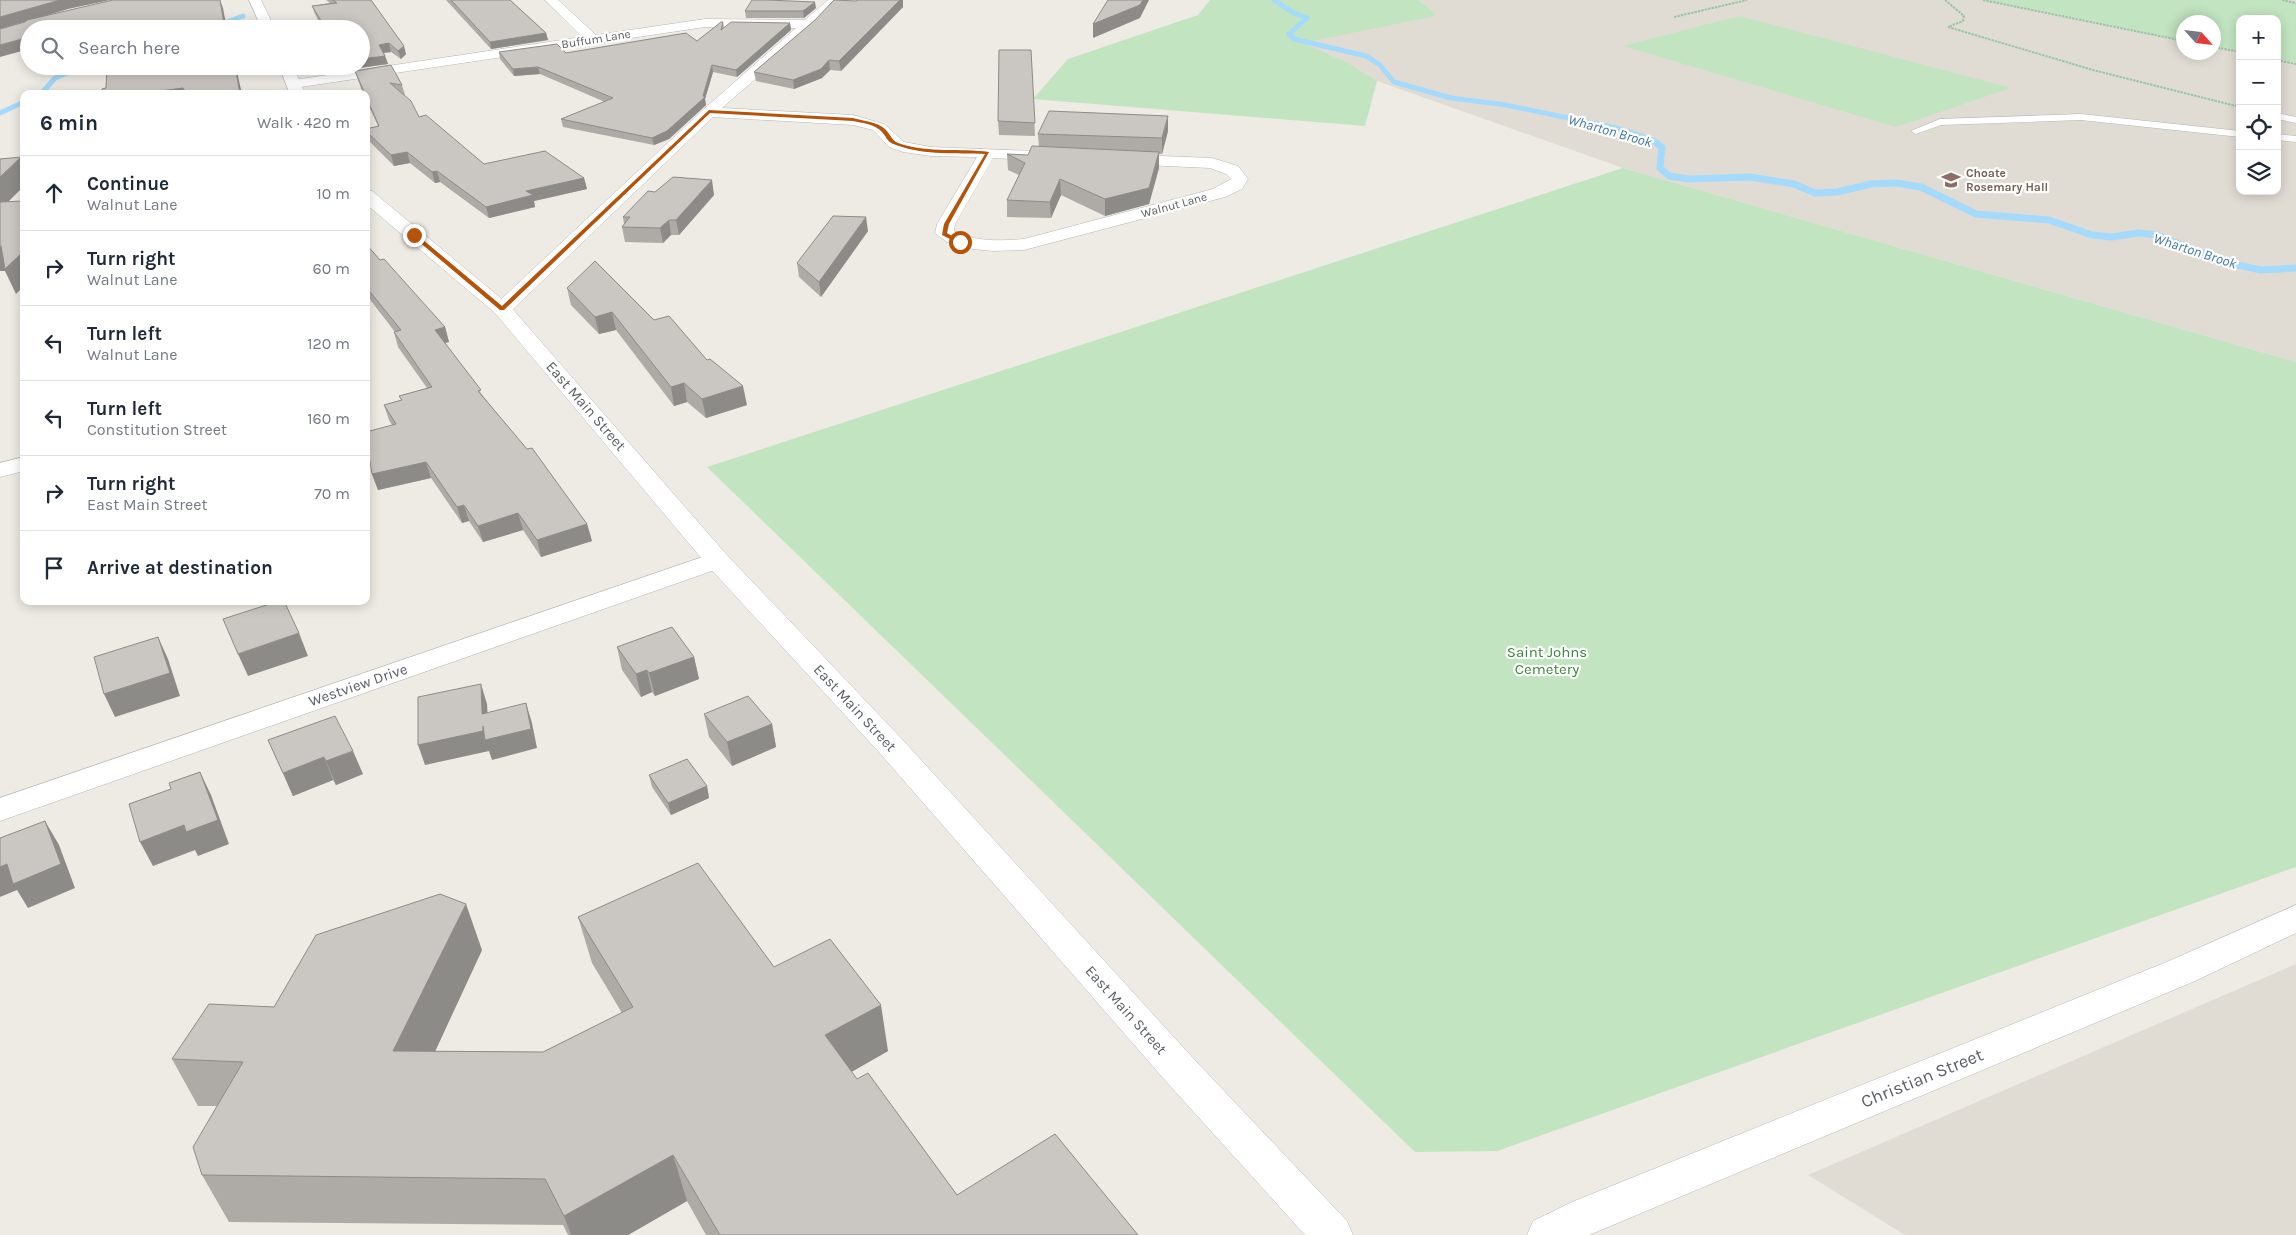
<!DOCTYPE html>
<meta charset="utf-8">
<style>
body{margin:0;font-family:Karla,sans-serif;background:#f2f2f3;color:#1f2937}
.controls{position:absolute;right:15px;top:15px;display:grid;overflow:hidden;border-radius:10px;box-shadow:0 2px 12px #0003}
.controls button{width:45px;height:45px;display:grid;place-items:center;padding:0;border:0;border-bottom:1px solid #e0e1e3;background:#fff;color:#1f2937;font:25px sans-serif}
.compass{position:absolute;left:2176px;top:15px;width:45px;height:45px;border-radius:50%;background:#fff;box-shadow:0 2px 12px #0003;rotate:117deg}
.stop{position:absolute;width:15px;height:15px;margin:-11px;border:4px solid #b45309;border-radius:50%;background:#fff}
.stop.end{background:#b45309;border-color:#fff;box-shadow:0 1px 5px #0008}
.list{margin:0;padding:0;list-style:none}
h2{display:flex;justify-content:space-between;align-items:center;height:65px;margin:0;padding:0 20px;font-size:21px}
h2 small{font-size:16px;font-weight:400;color:#747a83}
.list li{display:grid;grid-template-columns:32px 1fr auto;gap:15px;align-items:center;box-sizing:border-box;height:75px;padding:0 20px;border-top:1px solid #e0e1e3}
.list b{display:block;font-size:19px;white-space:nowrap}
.list p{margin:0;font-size:16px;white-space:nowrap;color:#747a83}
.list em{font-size:16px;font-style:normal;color:#747a83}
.icon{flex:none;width:28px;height:28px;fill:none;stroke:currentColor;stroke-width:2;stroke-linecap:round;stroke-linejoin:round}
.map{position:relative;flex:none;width:2296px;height:1235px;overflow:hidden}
.search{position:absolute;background:#fff;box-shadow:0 2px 12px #0003;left:20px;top:20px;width:350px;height:55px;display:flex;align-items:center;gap:12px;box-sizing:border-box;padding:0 18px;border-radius:28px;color:#747a83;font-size:19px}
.panel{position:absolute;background:#fff;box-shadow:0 2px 12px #0003;left:20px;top:90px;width:350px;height:515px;border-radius:10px}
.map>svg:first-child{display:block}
.education{fill:#e0dcd4;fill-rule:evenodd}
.green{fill:#c2e4c0}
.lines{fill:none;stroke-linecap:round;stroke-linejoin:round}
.stream-far1{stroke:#a4dafc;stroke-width:5}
.stream{stroke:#a4dafc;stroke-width:7}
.lane-casing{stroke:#b4b6ba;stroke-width:1}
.street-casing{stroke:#b4b6ba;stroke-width:1}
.secondary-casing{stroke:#b5b8bd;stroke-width:1}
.path{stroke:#99c5a4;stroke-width:2;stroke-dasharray:2.5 1;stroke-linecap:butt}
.lane{fill:#fff;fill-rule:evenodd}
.street{fill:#fff;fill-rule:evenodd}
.secondary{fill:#fff;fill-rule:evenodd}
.wall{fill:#aeaba7}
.shaded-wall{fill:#8d8b88}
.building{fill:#cac7c2;stroke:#8d8b88}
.route{fill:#b45309}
.labels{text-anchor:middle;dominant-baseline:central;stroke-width:4.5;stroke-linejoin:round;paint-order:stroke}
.far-street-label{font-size:12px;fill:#5b5f63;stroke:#fff}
.far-education-label{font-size:12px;font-weight:bold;fill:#785e54;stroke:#fff;text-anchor:start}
.far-water-label{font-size:14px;font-style:italic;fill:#3f76a5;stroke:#fff}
.street-label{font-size:15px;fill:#5b5f63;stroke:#fff}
.park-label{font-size:15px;fill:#388638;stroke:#fff}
.near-street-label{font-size:18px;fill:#5b5f63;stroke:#fff}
</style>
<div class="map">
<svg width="2296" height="1235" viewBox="0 0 2296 1235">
<rect width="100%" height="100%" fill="#edebe3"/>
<g class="education">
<path d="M1418 0H2296V362L1623 168 1377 81 1302 43 1432 10ZM2240 19H2277V191H2240ZM2184 22H2214V52H2184Z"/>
<polygon points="2296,964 2296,1235 1905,1235 1808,1175"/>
</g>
<g class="green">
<polygon points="1210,0 1418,0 1432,10 1435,16 1303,43 1346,62 1377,81 1365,126 1033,99 1068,59 1198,15"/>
<polygon points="1989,0 2278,0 2296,3 2296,62 2277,59 2277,19 2240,19 2240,51 2214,46 2214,22 2184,22 2183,40"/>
<polygon points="1739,16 2011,88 1896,127 1623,46"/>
<polygon points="1623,168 2296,362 2296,867 1497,1151 1415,1152 707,467"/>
</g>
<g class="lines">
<g class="stream-far1">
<polyline points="1274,0 1292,12 1307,18 1289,34 1294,39 1366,56 1379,64 1394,82 1451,98 1506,105 1616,128 1650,139 1657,143"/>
<polyline points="209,29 243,16"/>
<polyline points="41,94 55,78 85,66"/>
<polyline points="0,113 24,102"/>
</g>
<polyline class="stream" points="1655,142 1662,147 1660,168 1669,176 1689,179 1750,177 1794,184 1815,193 1837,192 1871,184 1896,183 1921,187 1976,214 2049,220 2092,235 2112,237 2138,233 2157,235 2223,262 2261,270 2296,268"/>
<g class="lane-casing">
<g id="lane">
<polygon points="2277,113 2296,117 2296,123 2277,119"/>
<polygon points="2081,114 2240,131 2240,137 2081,120 1941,125 1916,134 1911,131 1940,119"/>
<polygon points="2277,134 2296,136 2296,142 2277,140"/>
</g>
</g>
<g class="street-casing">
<g id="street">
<path d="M545 0H558L596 35 705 19 805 20 828 0H841L815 27 722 108 853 115 884 124 904 142 931 147 1212 158 1238 166 1248 179 1242 189 1225 197 1024 250 993 251 973 249 947 242 935 233 937 224 977 157 931 156 903 152 889 147 873 130 853 125 713 117 509 313 502 315 495 313 492 309 495 305 704 109 796 28 705 27 294 88 287 84 294 80 582 37ZM993 158 1210 168 1226 174 1231 179 1213 189 1024 239C999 241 976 242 954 231L955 224Z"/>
<polygon points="24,457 24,471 0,477 0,463"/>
<polygon points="717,552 726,554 730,560 726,566 0,821 0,798"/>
</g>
</g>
<g class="secondary-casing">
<g id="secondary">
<polygon points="249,0 261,0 275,29 262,29"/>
<polygon points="279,66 293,66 305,94 290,94"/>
<polygon points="366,190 372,191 509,305 726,554 900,737 1192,1057 1347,1221 1353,1235 1305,1235 1164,1079 878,751 708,566 495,313 366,204"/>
<polygon points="2296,905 2296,933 2195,981 1589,1235 1527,1235 1533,1221 1572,1202 2169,961"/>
</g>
</g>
<g class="path">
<polyline points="1945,0 1964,16 1963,21 1948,27"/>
<polyline points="1983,0 2184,41"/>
<polyline points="2282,0 2296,3"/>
<polyline points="1674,17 1747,0"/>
<polyline points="1948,27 2093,70 2240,107"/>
<polyline points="2214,47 2240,52"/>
<polyline points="2277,60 2296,64"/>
</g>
<use href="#lane" class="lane"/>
<use href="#street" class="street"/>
<use href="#secondary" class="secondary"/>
</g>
<g class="wall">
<polygon points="326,0 371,0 406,54 401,59 391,52 384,53 388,64 352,69 350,66 361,66 361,29 323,29 315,14 312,6 330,3"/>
<polygon points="446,0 510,0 546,33 548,40 491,49"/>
<polygon points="858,0 903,0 903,7 841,71 830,70 822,78 794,89 756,81 754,72"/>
<polygon points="816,8 804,18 746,18 745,11"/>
<polygon points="723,22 724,28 790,23 791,30 737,77 713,72 705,99 706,105 669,139 654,145 563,127 561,119 605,102 540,74 514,76 500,59 499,52 566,53 697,41"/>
<polygon points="1031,50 1035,136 999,135 998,121"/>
<polygon points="355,71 402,85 405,95 404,95 419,117 484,164 584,178 587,189 534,201 535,207 489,218 440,182 435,183 410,163 394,166 368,140 366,135 366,129 378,126 366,100 366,94 363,94 358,80"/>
<polygon points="1168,131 1162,154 1159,154 1159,168 1149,204 1105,216 1061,195 1051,218 1007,217 1007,200 1019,175 1008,170 1007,154 1028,155 1039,147 1038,134"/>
<polygon points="714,195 679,235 671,235 663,243 625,242 622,227 624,224 623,217"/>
<polygon points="868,231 821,297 799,277 797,263"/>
<polygon points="366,244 380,260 445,327 449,342 445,343 483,396 587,524 592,541 541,557 523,530 483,542 469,521 462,523 431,478 378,490 372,474 392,425 389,420 384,405 401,400 399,396 427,388 398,347 394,332 395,332 368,297 366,297"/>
<polygon points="567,288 654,320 707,360 747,405 706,418 687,402 674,406 616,330 599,334 571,305"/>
<polygon points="617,647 694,657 699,679 655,696 652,692 641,697 622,670"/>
<polygon points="704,714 772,724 776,747 732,766 709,737"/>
<polygon points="268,740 363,774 336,785 333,780 293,796"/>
<polygon points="649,775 707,786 709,798 671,815 652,787"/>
<polygon points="578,917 774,967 888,1051 851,1072 857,1079 957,1195 1138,1235 706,1235 687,1201 628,1235 568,1235 563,1225 229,1222 202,1175 217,1106 198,1106 172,1059 274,1007 482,950 435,1051 543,1052 622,1013 592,963"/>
</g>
<g class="shaded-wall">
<polygon points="60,0 110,0 68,9 0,29 0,17"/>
<polygon points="220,0 223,8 227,29 225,29"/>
<polygon points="900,0 903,0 903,7 841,71 839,61"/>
<polygon points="1143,0 1149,0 1140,18 1093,38 1093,24"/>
<polygon points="815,2 816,8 804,18 803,11"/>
<polygon points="790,23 791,30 737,77 736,70"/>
<polygon points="546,33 548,40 491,49 490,42"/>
<polygon points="29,37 29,49 0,57 0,45"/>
<polygon points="389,43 391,52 382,53 379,45"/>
<polygon points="404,46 406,54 401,59 398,51"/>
<polygon points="385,56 388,64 352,69 351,66 361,66 361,59"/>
<polygon points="829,60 830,70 822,78 794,89 793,80"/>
<polygon points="712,65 713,72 705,99 706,105 669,139 654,145 652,138 703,96"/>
<polygon points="235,66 237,72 242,94 240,94"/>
<polygon points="538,67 540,74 514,76 513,69"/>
<polygon points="183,88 186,94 138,94"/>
<polygon points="1168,116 1168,131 1162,154 1162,138"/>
<polygon points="407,152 410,163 394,166 391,155"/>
<polygon points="1159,152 1159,168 1149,204 1105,216 1105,199"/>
<polygon points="21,157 24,163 24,186 3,207 0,207 0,177"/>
<polygon points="437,171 440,182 435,183 432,172"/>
<polygon points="584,178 587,189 534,201 535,207 489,218 486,207 526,191"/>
<polygon points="1060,179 1061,195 1051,218 1050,202"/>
<polygon points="712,180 714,195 679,235 676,220"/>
<polygon points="866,217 868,231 821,297 819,282"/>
<polygon points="669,220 671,235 663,243 660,228"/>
<polygon points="0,246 24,251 24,286 16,294 5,271 0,271"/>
<polygon points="612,312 616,330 599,334 595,317"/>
<polygon points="445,327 449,342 440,344 435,330"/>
<polygon points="684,383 687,402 674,406 671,387"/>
<polygon points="743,386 747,405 706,418 702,399"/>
<polygon points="426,462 431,478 378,490 372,474"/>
<polygon points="464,505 469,521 462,523 457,507"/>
<polygon points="518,513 523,530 483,542 478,526"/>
<polygon points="587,524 592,541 541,557 537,540"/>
<polygon points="299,633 308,656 248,676 238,654"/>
<polygon points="158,637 168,659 180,696 115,717 104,694"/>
<polygon points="694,657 699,679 655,696 649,673"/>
<polygon points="647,670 652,692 641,697 636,674"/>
<polygon points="481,684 487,704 489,734 482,714"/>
<polygon points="526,703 532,723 537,748 492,760 489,751 425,765 418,745"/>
<polygon points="772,724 776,747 732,766 727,742"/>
<polygon points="353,751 363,774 336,785 326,761"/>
<polygon points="324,757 333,780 293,796 283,773"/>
<polygon points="200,772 211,795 229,844 198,856 195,850 153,866 140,842"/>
<polygon points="707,786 709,798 671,815 668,803"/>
<polygon points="45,821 59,845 75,888 28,908 17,890 0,897 0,867"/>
<polygon points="466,904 482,950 414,1097 393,1051"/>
<polygon points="881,1005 888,1051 834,1082 825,1035"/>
<polygon points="673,1155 687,1201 628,1235 571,1235 564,1216"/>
</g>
<g class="building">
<polygon points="0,0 60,0 0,17"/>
<polygon points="113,0 220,0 225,29 29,29 29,37 0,45 0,29 25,22 27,20"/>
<polygon points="333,0 371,0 404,46 398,51 389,43 379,45 385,56 361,59 361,29 326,29 312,6 337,3"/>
<polygon points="451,0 510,0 546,33 490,42"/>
<polygon points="752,0 767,0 815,2 803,11 745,11"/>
<polygon points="834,0 856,1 858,0 900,0 839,61 829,60 821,69 793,80 754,72 815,20"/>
<polygon points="1108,0 1143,0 1140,5 1093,24"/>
<polygon points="721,22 723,22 721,30 731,22 790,23 736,70 712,65 703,96 705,97 667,131 652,138 561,119 613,98 538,67 513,69 499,52 557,44 566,53 686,33 697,41"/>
<polygon points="999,50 1031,50 1035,123 998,121"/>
<polygon points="391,65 402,85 390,83 411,101 419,117 426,115 484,164 545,151 584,178 526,191 533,195 486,207 437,171 432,172 407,152 391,155 366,131 366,129 379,126 366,97 366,94 365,94 355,71"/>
<polygon points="107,66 235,66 240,94 187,94 183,88 138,94 102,94 102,89 106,88"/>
<polygon points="1049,111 1168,116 1162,138 1038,134"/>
<polygon points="1032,146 1159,152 1149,188 1105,199 1060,179 1050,202 1007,200 1025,163 1007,154 1028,155"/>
<polygon points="21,157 0,177 0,159"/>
<polygon points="673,177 712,180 676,220 669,220 660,228 622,227 630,217 623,217 648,191 655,192"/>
<polygon points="24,201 24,251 5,269 1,246 0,246 0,202"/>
<polygon points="833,216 866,217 819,282 797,263"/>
<polygon points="366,244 380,260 384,259 445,327 435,330 481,390 478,391 527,449 532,448 587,524 537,540 518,513 478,526 464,505 457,507 426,462 372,474 366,438 366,432 396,424 384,405 402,400 399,396 432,387 394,332 401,330 366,287"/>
<polygon points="595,261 654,320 669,316 707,360 710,359 743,386 702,399 684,383 671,387 612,312 595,317 567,288"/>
<polygon points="279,601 284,601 299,633 238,654 223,619"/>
<polygon points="672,627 694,657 649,673 647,670 636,674 617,647"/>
<polygon points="158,637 170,673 104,694 94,657"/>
<polygon points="481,684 482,714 526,703 531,729 485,740 483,726 483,731 418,745 418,697"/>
<polygon points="748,696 772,724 727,742 704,714"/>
<polygon points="335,716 353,751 326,761 324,757 283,773 268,740"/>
<polygon points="687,759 707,786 668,803 649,775"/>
<polygon points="200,772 218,820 186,832 184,825 140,842 129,804 171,789 169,783"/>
<polygon points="45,821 61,864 13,884 7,864 0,867 0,838"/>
<polygon points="698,863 774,967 830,939 881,1005 825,1035 857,1079 868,1073 957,1195 1055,1134 1138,1235 720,1235 673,1155 564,1216 545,1179 202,1175 193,1147 243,1062 172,1059 209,1004 274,1007 316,935 440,894 466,904 393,1051 543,1052 633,1007 578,917"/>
</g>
<path class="route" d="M709 110 853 118C863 121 878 122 885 129 892 136 891 141 901 144 929 153 961 148 989 152L949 224 947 233 962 242 958 243 942 235 944 224 985 154C957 153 925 155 899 146 886 142 889 140 882 132 875 124 862 123 853 121L710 113 504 310H500L411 235 416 234 502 306Z"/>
<defs>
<g id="university-bare" transform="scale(1.5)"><path d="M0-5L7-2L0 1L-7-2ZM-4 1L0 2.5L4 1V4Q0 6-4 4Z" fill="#8d6e63" stroke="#fff" stroke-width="2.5" paint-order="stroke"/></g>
</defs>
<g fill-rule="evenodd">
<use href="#university-bare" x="1951" y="180"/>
</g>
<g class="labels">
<g class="far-street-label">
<text transform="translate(596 39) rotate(-9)">Buffum Lane</text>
<text transform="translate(1174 205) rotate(-15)">Walnut Lane</text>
</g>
<g class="far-education-label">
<text x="1966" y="173">Choate<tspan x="1966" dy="14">Rosemary Hall</tspan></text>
</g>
<g class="far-water-label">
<text transform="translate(1610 131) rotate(16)">Wharton Brook</text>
<text transform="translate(2195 251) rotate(18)">Wharton Brook</text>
</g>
<g class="street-label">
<text transform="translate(586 406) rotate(49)">East Main Street</text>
<text transform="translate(358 685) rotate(-19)">Westview Drive</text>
<text transform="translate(855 708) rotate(47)">East Main Street</text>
<text transform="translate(1126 1010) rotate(48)">East Main Street</text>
</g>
<g class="park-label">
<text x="1547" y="652">Saint Johns<tspan x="1547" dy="17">Cemetery</tspan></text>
</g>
<g class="near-street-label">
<text transform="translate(1922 1078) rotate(-22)">Christian Street</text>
</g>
</g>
</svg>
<div class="controls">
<button>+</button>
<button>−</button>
<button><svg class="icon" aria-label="locate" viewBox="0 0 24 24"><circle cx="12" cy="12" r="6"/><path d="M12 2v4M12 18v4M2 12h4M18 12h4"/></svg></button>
<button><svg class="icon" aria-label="layers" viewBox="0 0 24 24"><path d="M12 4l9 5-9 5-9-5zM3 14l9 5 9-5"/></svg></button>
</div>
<svg class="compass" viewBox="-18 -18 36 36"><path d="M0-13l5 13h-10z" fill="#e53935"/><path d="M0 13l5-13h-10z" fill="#747a83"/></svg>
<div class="stop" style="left:960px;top:242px"></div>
<div class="stop end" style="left:414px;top:235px"></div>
<div class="search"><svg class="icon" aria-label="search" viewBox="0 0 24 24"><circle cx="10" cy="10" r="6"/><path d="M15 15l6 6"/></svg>Search here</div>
<section class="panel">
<h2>6 min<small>Walk · 420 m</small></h2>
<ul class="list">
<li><svg class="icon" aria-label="ahead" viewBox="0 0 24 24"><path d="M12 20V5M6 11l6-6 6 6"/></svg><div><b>Continue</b><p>Walnut Lane</p></div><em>10 m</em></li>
<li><svg class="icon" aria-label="right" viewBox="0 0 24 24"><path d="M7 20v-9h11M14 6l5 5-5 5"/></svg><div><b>Turn right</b><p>Walnut Lane</p></div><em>60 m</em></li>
<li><svg class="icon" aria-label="left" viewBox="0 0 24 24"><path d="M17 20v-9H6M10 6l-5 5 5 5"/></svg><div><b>Turn left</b><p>Walnut Lane</p></div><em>120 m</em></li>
<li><svg class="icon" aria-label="left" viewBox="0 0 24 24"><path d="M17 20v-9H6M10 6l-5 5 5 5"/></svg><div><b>Turn left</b><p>Constitution Street</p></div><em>160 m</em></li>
<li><svg class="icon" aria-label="right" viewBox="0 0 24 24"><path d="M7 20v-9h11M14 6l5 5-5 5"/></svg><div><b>Turn right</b><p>East Main Street</p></div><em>70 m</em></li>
<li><svg class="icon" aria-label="arrive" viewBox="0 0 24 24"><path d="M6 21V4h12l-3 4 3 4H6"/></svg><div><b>Arrive at destination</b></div></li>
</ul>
</section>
</div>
